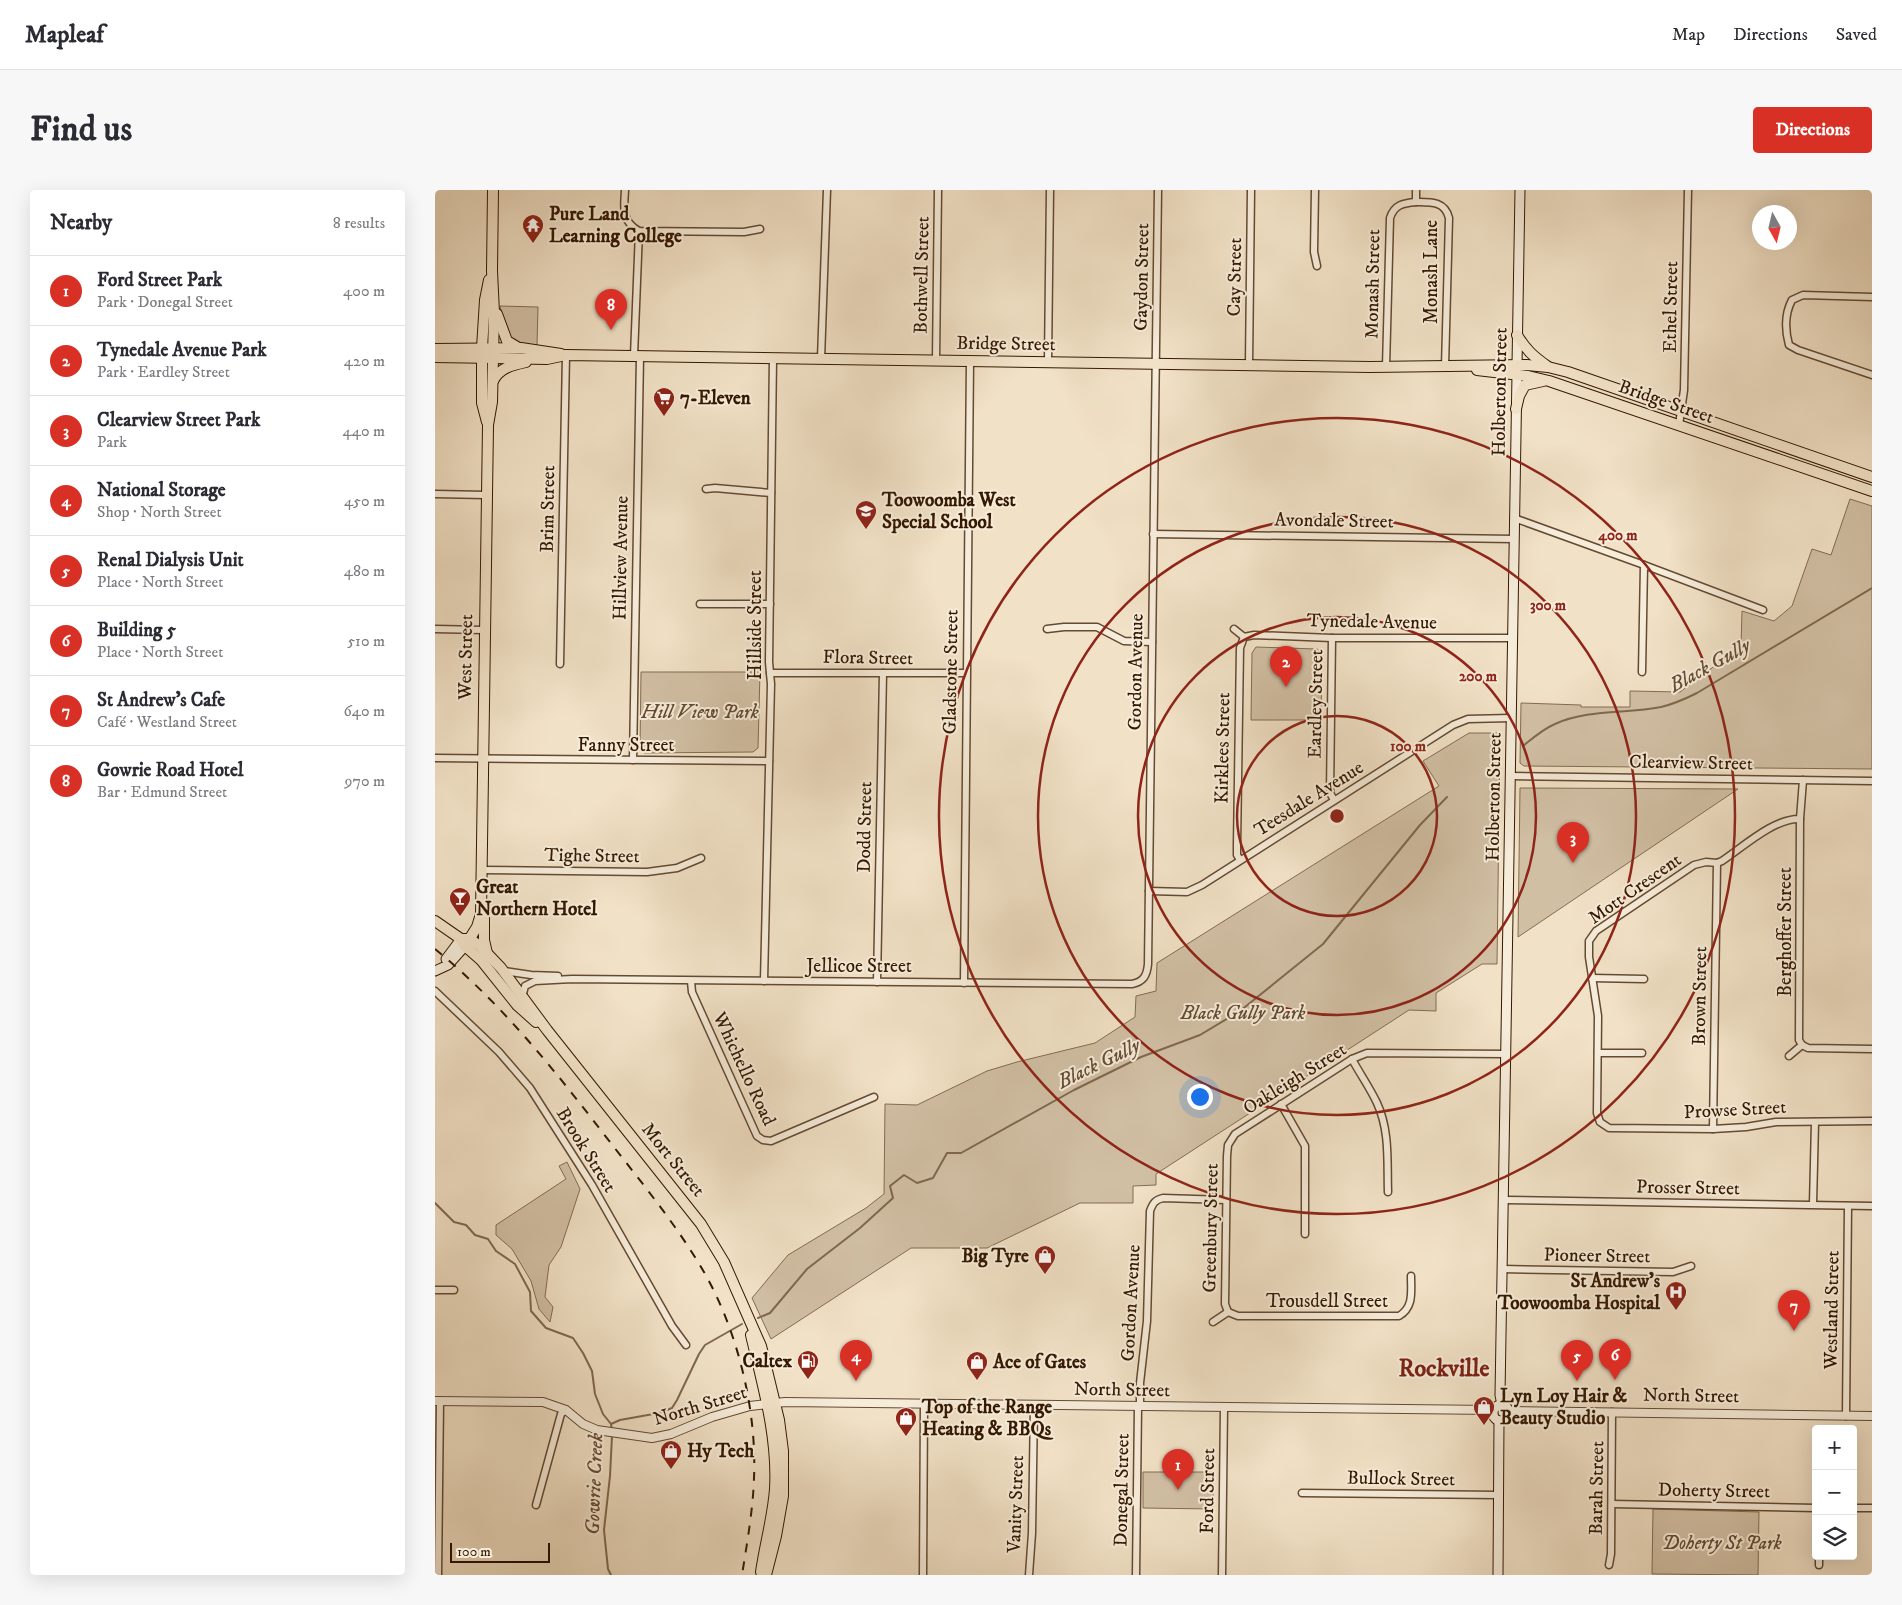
<!DOCTYPE html>
<meta charset="utf-8">
<style>
body{margin:0;font-family:"IM FELL DW Pica",serif;background:#f7f7f7;color:#2b2b33}
.controls{position:absolute;right:15px;bottom:15px;display:grid;overflow:hidden;border-radius:5px;box-shadow:0 5px 20px #0002}
.controls button{width:45px;height:45px;display:grid;place-items:center;padding:0;border:0;border-bottom:1px solid #e1e1e2;background:#fff;color:#2b2b33;font:25px sans-serif}
.compass{position:absolute;left:1317px;top:15px;width:45px;height:45px;border-radius:50%;background:#fff;box-shadow:0 5px 20px #0002;rotate:172deg}
.scale{position:absolute;left:15px;bottom:12px;width:100px;box-sizing:border-box;padding-left:5px;border:2px solid #351800;border-top:0;font-size:14px;line-height:18px;white-space:nowrap;color:#351800;-webkit-text-stroke:4px #f6ecda;paint-order:stroke}
.you{position:absolute;left:764px;top:906px;width:18px;height:18px;margin:-12px;border:4px solid #fff;border-radius:50%;background:#1a73e8;box-shadow:0 0 0 8px #1a73e833}
.badge{display:grid;place-items:center;width:32px;height:32px;border-radius:50%;background:#d93025;color:#fff;font-size:16px;font-weight:700}
.pin{position:absolute;translate:-50% -41px;filter:drop-shadow(0 1px 2px #0008)}
.pin::after{content:'';position:absolute;top:26px;width:18px;height:15px;background:inherit;clip-path:polygon(0 0,100% 0,50% 100%)}
.list{margin:0;padding:0;list-style:none}
h2{display:flex;justify-content:space-between;align-items:center;height:65px;margin:0;padding:0 20px;font-size:21px}
h2 small{font-size:16px;font-weight:400;color:#7c7c81}
.list li{display:grid;grid-template-columns:32px 1fr auto;gap:15px;align-items:center;box-sizing:border-box;height:70px;padding:0 20px;border-top:1px solid #e1e1e2}
.list b{display:block;font-size:19px;white-space:nowrap}
.list p{margin:0;font-size:16px;white-space:nowrap;color:#7c7c81}
.list em{font-size:16px;font-style:normal;color:#7c7c81}
.icon{flex:none;width:28px;height:28px;fill:none;stroke:currentColor;stroke-width:2;stroke-linecap:round;stroke-linejoin:round}
.map{position:relative;flex:none;width:1437px;height:1385px;overflow:hidden;border-radius:5px}
header{display:flex;align-items:center;gap:30px;box-sizing:border-box;height:70px;padding:0 25px;background:#fff;border-bottom:1px solid #e1e1e2}
header strong{font-size:24px}
nav{display:flex;gap:28px;margin-inline-start:auto;font-size:18px}
.intro{display:flex;align-items:center;justify-content:space-between;box-sizing:border-box;height:120px;padding:0 30px}
h1{margin:0;font-size:35px}
.button{padding:12px 22px;border-radius:5px;background:#d93025;color:#fff;font-size:18px;font-weight:700}
main{display:flex;gap:30px;padding:0 30px}
aside{flex:1;background:#fff;border-radius:5px;box-shadow:0 5px 20px #0002}
.map>svg:first-child{display:block}
.green{fill:#d1bfa4;stroke:#836c52}
.lines{fill:none;stroke-linecap:round;stroke-linejoin:round}
.stream{stroke:#7f684f;stroke-width:2}
.minor-casing{stroke:#644a32;stroke-width:9}
.tertiary-casing{stroke:#644a32;stroke-width:10}
.secondary-casing{stroke:#351800;stroke-width:11}
.primary-casing{stroke:#351800;stroke-width:12}
.minor{stroke:#f6ecda;stroke-width:6}
.tertiary{stroke:#f6ecda;stroke-width:8}
.secondary{stroke:#f6ecda;stroke-width:9}
.primary{stroke:#f1e1c6;stroke-width:10}
.rail{stroke:#351800;stroke-width:2;stroke-dasharray:9 9;stroke-linecap:butt}
.ring{fill:none;stroke:#8f2418;stroke-width:2.5}
.labels{text-anchor:middle;dominant-baseline:central;stroke-width:4;stroke-linejoin:round;paint-order:stroke}
.poi-label{font-size:19px;font-weight:bold;fill:#351800;stroke:#f6ecda;text-anchor:start}
.street-label{font-size:19px;fill:#351800;stroke:#f6ecda}
.park-label{font-size:19px;font-style:italic;fill:#644a31;stroke:#f6ecda}
.water-label{font-size:20px;font-style:italic;fill:#674d34;stroke:#f6ecda}
.district-label{font-size:24px;font-weight:bold;fill:#7a1f14;stroke:#f6ecda}
.centre{fill:#8f2418;stroke:#f6ecda;stroke-width:2.5}
.ring-label{font-size:15px;text-anchor:middle;font-weight:bold;fill:#8f2418;stroke:#f6ecda;stroke-width:4;stroke-linejoin:round;paint-order:stroke}
</style>
<header>
<strong>Mapleaf</strong>
<nav><a>Map</a><a>Directions</a><a>Saved</a></nav>
</header>
<div class="intro"><h1>Find us</h1><a class="button">Directions</a></div>
<main>
<aside>
<h2>Nearby<small>8 results</small></h2>
<ul class="list">
<li><span class="badge">1</span><div><b>Ford Street Park</b><p>Park · Donegal Street</p></div><em>400 m</em></li>
<li><span class="badge">2</span><div><b>Tynedale Avenue Park</b><p>Park · Eardley Street</p></div><em>420 m</em></li>
<li><span class="badge">3</span><div><b>Clearview Street Park</b><p>Park</p></div><em>440 m</em></li>
<li><span class="badge">4</span><div><b>National Storage</b><p>Shop · North Street</p></div><em>450 m</em></li>
<li><span class="badge">5</span><div><b>Renal Dialysis Unit</b><p>Place · North Street</p></div><em>480 m</em></li>
<li><span class="badge">6</span><div><b>Building 5</b><p>Place · North Street</p></div><em>510 m</em></li>
<li><span class="badge">7</span><div><b>St Andrew's Cafe</b><p>Café · Westland Street</p></div><em>640 m</em></li>
<li><span class="badge">8</span><div><b>Gowrie Road Hotel</b><p>Bar · Edmund Street</p></div><em>970 m</em></li>
</ul>
</aside>
<div class="map">
<svg width="1437" height="1385" viewBox="0 0 1437 1385">
<rect width="100%" height="100%" fill="#f1e1c6"/>
<filter id="stains"><feTurbulence type="fractalNoise" baseFrequency=".004" numOctaves="4"/><feColorMatrix values="0 0 0 0 .2 0 0 0 0 .09 0 0 0 0 .02 0 0 0 .5 -.17"/></filter>
<radialGradient id="worn" r=".72"><stop offset=".6" stop-color="#630" stop-opacity="0"/><stop offset="1" stop-color="#630" stop-opacity=".3"/></radialGradient>
<g class="green">
<polygon points="65,116 103,117 102,155 87,154 75,149 68,131"/>
<polygon points="1415,309 1437,316 1437,579 1089,576 1085,573 1086,513 1146,515 1146,517 1195,517 1195,501 1245,502 1306,456 1307,421 1339,431 1357,416 1377,359 1396,365"/>
<polygon points="821,457 882,459 887,463 886,530 816,530 817,463"/>
<polygon points="206,482 325,482 323,558 318,562 209,563 205,558"/>
<polygon points="1034,543 1062,543 1065,547 1062,774 1047,774 1001,803 1001,821 974,820 721,984 721,995 698,996 698,1013 645,1013 552,1058 476,1058 336,1149 317,1108 353,1065 431,1018 449,1004 450,914 482,915 552,881 582,872 660,853 700,827 701,806 721,801 722,773 1004,596 988,571"/>
<polygon points="1085,598 1303,599 1083,747"/>
<polygon points="132,972 145,999 126,1057 114,1075 110,1107 118,1117 115,1132 104,1119 96,1091 77,1059 61,1045 61,1035 131,989 124,976"/>
<polygon points="708,1282 778,1282 778,1319 708,1318"/>
<polygon points="1218,1319 1324,1322 1323,1385 1217,1384"/>
</g>
<g class="lines">
<g class="stream">
<path d="M1088 556C1098 548 1108 539 1120 534 1153 519 1191 524 1226 517 1239 514 1250 509 1262 503L1437 398"/>
<polyline points="0,1013 19,1032 31,1035 40,1045 53,1049 61,1061 80,1074 95,1102 96,1121 111,1138 138,1148 148,1163 157,1181 160,1204 168,1224 176,1234 177,1241"/>
<polyline points="323,1128 335,1123 372,1079 425,1038 458,1008 455,996 469,985 482,993 498,988 512,963 526,963 639,900 706,867 765,845 805,821 888,754 985,635 1012,607"/>
<polyline points="176,1234 185,1230 224,1223 237,1218 242,1210 264,1164 270,1155 307,1134"/>
<polyline points="176,1385 173,1379 169,1340 175,1286 177,1246"/>
</g>
<g class="minor-casing">
<g id="minor">
<path d="M190 0C189 18 186 31 204 41L309 42 325 39"/>
<polyline points="880,0 879,62 882,76"/>
<path d="M981 12C996 12 1010 11 1014 28L1010 177"/>
<path d="M1437 107 1368 105 1357 110C1350 123 1350 140 1354 155L1363 160 1437 185"/>
<polyline points="199,166 204,41"/>
<polyline points="386,169 392,0"/>
<polyline points="501,170 503,0"/>
<polyline points="613,172 615,0"/>
<polyline points="814,174 816,0"/>
<path d="M951 177 955 28C959 15 968 13 981 12V0"/>
<polyline points="1244,235 1249,200 1253,0"/>
<polyline points="271,299 280,298 336,303"/>
<polyline points="0,304 51,305"/>
<polyline points="1079,328 1209,375 1328,420"/>
<polyline points="718,344 1079,349"/>
<polyline points="265,414 335,414"/>
<polyline points="0,439 49,440"/>
<polyline points="612,439 629,437 662,437 689,451 717,452"/>
<polyline points="799,439 809,447 819,445 897,448 1077,448"/>
<polyline points="897,448 895,603 899,610"/>
<polyline points="125,474 131,165"/>
<polyline points="1207,482 1209,375"/>
<polyline points="335,483 531,483"/>
<polyline points="0,568 334,571"/>
<polyline points="198,570 205,166"/>
<polyline points="1075,586 1437,591"/>
<path d="M1368 590 1365 629C1339 628 1308 657 1287 671L1282 673 1271 672 1259 675 1161 741 1154 751V767L1163 826 1162 923 1165 932 1174 938 1278 939 1311 937 1341 932 1437 931"/>
<polyline points="1365,629 1364,850 1367,855"/>
<polyline points="805,670 802,665 802,655 805,458 809,447"/>
<polyline points="46,680 212,682 242,678 266,668"/>
<polyline points="714,701 752,702 767,695 1018,535 1033,529 1076,528"/>
<polyline points="69,781 96,785 123,786"/>
<polyline points="1157,788 1209,789"/>
<polyline points="256,791 257,802 322,946 328,950 336,951 439,907"/>
<polyline points="329,791 336,494 334,472 338,168"/>
<polyline points="442,792 448,483"/>
<polyline points="529,793 535,171"/>
<polyline points="0,801 64,862 95,898 157,995 237,1136 251,1155"/>
<path d="M87 807 90 796 100 791 137 789 697 794C708 792 712 786 713 774L723 0"/>
<polyline points="1367,855 1373,858 1437,859"/>
<polyline points="1163,863 1207,863"/>
<polyline points="1354,866 1367,855"/>
<path d="M917 869C925 884 935 898 942 913 955 941 952 972 953 1002"/>
<polyline points="846,914 870,956 870,1044"/>
<polyline points="1278,939 1282,673"/>
<polyline points="1068,1010 1437,1016"/>
<polyline points="1378,1014 1380,932"/>
<polyline points="1067,1079 1238,1082 1256,1076"/>
<polyline points="0,1100 19,1100"/>
<polyline points="793,1122 790,1114 792,966 793,955 800,944 917,869 932,863 1071,864"/>
<path d="M793 1122 803 1126H964C979 1117 976 1102 976 1086"/>
<polyline points="778,1132 793,1122"/>
<path d="M705 1216V1193L712 1131 715 1021C718 1013 720 1010 728 1008L791 1010"/>
<polyline points="1411,1226 1413,1016"/>
<polyline points="867,1303 1064,1305"/>
<polyline points="1177,1314 1381,1318"/>
<polyline points="101,1315 126,1224 131,1220"/>
<polyline points="1418,1318 1437,1318"/>
<polyline points="1174,1375 1176,1364 1177,1222"/>
<polyline points="1384,1375 1384,1366"/>
<polyline points="3,1385 5,1211"/>
<polyline points="488,1385 489,1213"/>
<polyline points="594,1385 597,1343 599,1215"/>
<polyline points="701,1385 703,1216"/>
<polyline points="787,1385 789,1217"/>
</g>
</g>
<g class="tertiary-casing">
<g id="tertiary">
<polyline points="0,1211 108,1212 131,1220 148,1234 162,1240 217,1248 236,1244 277,1227 315,1216 350,1212 1058,1220"/>
<polyline points="1074,1221 1437,1226"/>
</g>
</g>
<g class="secondary-casing">
<g id="secondary">
<polyline points="1082,175 1085,0"/>
<polyline points="11,769 26,749"/>
<polyline points="0,781 13,775 30,756"/>
<polyline points="1067,1215 1065,1205 1082,184"/>
<circle cx="1066" cy="1223" r="8"/>
<polyline points="1063,1385 1064,1231"/>
</g>
</g>
<g class="primary-casing">
<g id="primary">
<polyline points="62,124 72,151 82,157"/>
<path d="M1082 145C1090 159 1099 167 1112 176"/>
<polyline points="0,159 86,158 126,164"/>
<polyline points="0,167 112,169 131,165 935,177 1092,175 1113,177 1133,182 1437,287"/>
<polyline points="1042,180 1093,186 1114,191 1437,301"/>
<path d="M58 191C64 178 77 175 91 172"/>
<polyline points="1081,219 1084,206 1090,195 1108,191"/>
<polyline points="52,232 47,213 47,158 50,110 54,90"/>
<polyline points="49,723 49,750 52,763"/>
<polyline points="0,731 26,749 30,756 46,770 82,815 101,832"/>
<polyline points="26,749 35,749 45,756 66,778 112,840 266,1034 289,1072 326,1156 344,1230 348,1261 348,1306 341,1346 331,1385"/>
<polyline points="30,756 42,737 46,724 53,235 57,212 59,123 57,81 58,0"/>
<path d="M316 1145C328 1196 343 1247 340 1299 338 1327 330 1354 326 1382"/>
</g>
</g>
<use href="#minor" class="minor"/>
<use href="#tertiary" class="tertiary"/>
<use href="#secondary" class="secondary"/>
<use href="#primary" class="primary"/>
<path class="rail" d="M0 759C65 812 117 877 168 943 202 987 238 1030 266 1077 302 1137 322 1219 319 1288 318 1320 312 1353 307 1385"/>
</g>
<g class="ring">
<circle cx="902" cy="626" r="100"/>
<circle cx="902" cy="626" r="199"/>
<circle cx="902" cy="626" r="299"/>
<circle cx="902" cy="626" r="398"/>
</g>
<defs>
<g id="temple-pin" transform="scale(1.125)"><path d="M0 17L-7.5 6A9.5 9.5 0 1 1 7.5 6Z" fill="#8f2418" stroke="#f6ecda"/><path d="M0-6L5-2H3V0L6.5 2.5H4V6H1.5V3h-3V6H-4V2.5H-6.5L-3 0V-2H-5Z" fill="#fff"/></g>
<g id="supermarket-pin" transform="scale(1.125)"><path d="M0 17L-7.5 6A9.5 9.5 0 1 1 7.5 6Z" fill="#8f2418" stroke="#f6ecda"/><path d="M-6-5.5h2.5l.6 2H6L4.5 2H-2.5L-4.4-4H-6ZM-1.5 3.2a1.3 1.3 0 1 0 .1 0ZM3 3.2a1.3 1.3 0 1 0 .1 0Z" fill="#fff"/></g>
<g id="school-pin" transform="scale(1.125)"><path d="M0 17L-7.5 6A9.5 9.5 0 1 1 7.5 6Z" fill="#8f2418" stroke="#f6ecda"/><path d="M0-5L7-2L0 1L-7-2ZM-4 1L0 2.5L4 1V4Q0 6-4 4Z" fill="#fff"/></g>
<g id="bar-pin" transform="scale(1.125)"><path d="M0 17L-7.5 6A9.5 9.5 0 1 1 7.5 6Z" fill="#8f2418" stroke="#f6ecda"/><path d="M-6-5H6L.8 .8V4.5H3.5V6h-7V4.5H-.8V.8Z" fill="#fff"/></g>
<g id="shop-pin" transform="scale(1.125)"><path d="M0 17L-7.5 6A9.5 9.5 0 1 1 7.5 6Z" fill="#8f2418" stroke="#f6ecda"/><path d="M-5-2.5h2.3a2.7 3.5 0 0 1 5.4 0H5L5.5 6h-11ZM-1.5-2.5h3a1.5 2.3 0 0 0-3 0Z" fill="#fff"/></g>
<g id="hospital-pin" transform="scale(1.125)"><path d="M0 17L-7.5 6A9.5 9.5 0 1 1 7.5 6Z" fill="#8f2418" stroke="#f6ecda"/><path d="M-5-5h3v3.5h4V-5h3V5h-3V1.5h-4V5h-3Z" fill="#fff"/></g>
<g id="fuel-pin" transform="scale(1.125)"><path d="M0 17L-7.5 6A9.5 9.5 0 1 1 7.5 6Z" fill="#8f2418" stroke="#f6ecda"/><path d="M-5.5-6h7V0h2V4h1.3V-2.5L3-4.5l.8-.8L6-3V5H2.5V1h-1V6h-7ZM-4.2-4.7v3.2H.2V-4.7Z" fill="#fff"/></g>
</defs>
<g fill-rule="evenodd">
<use href="#temple-pin" x="98" y="35"/>
<use href="#supermarket-pin" x="229" y="208"/>
<use href="#school-pin" x="431" y="321"/>
<use href="#bar-pin" x="25" y="708"/>
<use href="#shop-pin" x="610" y="1066"/>
<use href="#hospital-pin" x="1241" y="1102"/>
<use href="#fuel-pin" x="373" y="1171"/>
<use href="#shop-pin" x="542" y="1172"/>
<use href="#shop-pin" x="1049" y="1217"/>
<use href="#shop-pin" x="471" y="1228"/>
<use href="#shop-pin" x="236" y="1261"/>
</g>
<g class="labels">
<g class="poi-label">
<text x="114" y="24">Pure Land<tspan x="114" dy="22">Learning College</tspan></text>
<text x="245" y="208">7-Eleven</text>
<text x="447" y="310">Toowoomba West<tspan x="447" dy="22">Special School</tspan></text>
<text x="41" y="697">Great<tspan x="41" dy="22">Northern Hotel</tspan></text>
<text x="594" y="1066" text-anchor="end">Big Tyre</text>
<text x="1225" y="1091" text-anchor="end">St Andrew's<tspan x="1225" dy="22">Toowoomba Hospital</tspan></text>
<text x="357" y="1171" text-anchor="end">Caltex</text>
<text x="558" y="1172">Ace of Gates</text>
<text x="1065" y="1206">Lyn Loy Hair &amp;<tspan x="1065" dy="22">Beauty Studio</tspan></text>
<text x="487" y="1217">Top of the Range<tspan x="487" dy="22">Heating &amp; BBQs</tspan></text>
<text x="252" y="1261">Hy Tech</text>
</g>
<g class="street-label">
<text transform="translate(996 82) rotate(-90)">Monash Lane</text>
<text transform="translate(487 85) rotate(-89)">Bothwell Street</text>
<text transform="translate(707 87) rotate(-89)">Gaydon Street</text>
<text transform="translate(800 87) rotate(-89)">Cay Street</text>
<text transform="translate(938 94) rotate(-89)">Monash Street</text>
<text transform="translate(1236 117) rotate(-89)">Ethel Street</text>
<text transform="translate(571 154) rotate(1)">Bridge Street</text>
<text transform="translate(1065 202) rotate(-89)">Holberton Street</text>
<text transform="translate(1231 212) rotate(19)">Bridge Street</text>
<text transform="translate(113 319) rotate(-89)">Brim Street</text>
<text transform="translate(899 331) rotate(1)">Avondale Street</text>
<text transform="translate(186 368) rotate(-89)">Hillview Avenue</text>
<text transform="translate(937 432) rotate(1)">Tynedale Avenue</text>
<text transform="translate(320 435) rotate(-90)">Hillside Street</text>
<text transform="translate(31 467) rotate(-89)">West Street</text>
<text transform="translate(433 468) rotate(1)">Flora Street</text>
<text transform="translate(516 482) rotate(-89)">Gladstone Street</text>
<text transform="translate(701 482) rotate(-89)">Gordon Avenue</text>
<text transform="translate(881 514) rotate(-89)">Eardley Street</text>
<text x="191" y="555">Fanny Street</text>
<text transform="translate(788 558) rotate(-89)">Kirklees Street</text>
<text transform="translate(1256 573) rotate(1)">Clearview Street</text>
<text transform="translate(1059 607) rotate(-89)">Holberton Street</text>
<text transform="translate(874 609) rotate(-32)">Teesdale Avenue</text>
<text transform="translate(430 637) rotate(-89)">Dodd Street</text>
<text transform="translate(157 666) rotate(1)">Tighe Street</text>
<text transform="translate(1200 699) rotate(-35)">Mott Crescent</text>
<text transform="translate(1350 742) rotate(-90)">Berghoffer Street</text>
<text x="424" y="776">Jellicoe Street</text>
<text transform="translate(1265 806) rotate(-89)">Brown Street</text>
<text transform="translate(309 879) rotate(65)">Whichello Road</text>
<text transform="translate(860 889) rotate(-32)">Oakleigh Street</text>
<text transform="translate(1300 920) rotate(-3)">Prowse Street</text>
<text transform="translate(151 960) rotate(58)">Brook Street</text>
<text transform="translate(238 970) rotate(51)">Mort Street</text>
<text transform="translate(1253 998) rotate(1)">Prosser Street</text>
<text transform="translate(776 1038) rotate(-89)">Greenbury Street</text>
<text transform="translate(1162 1066) rotate(1)">Pioneer Street</text>
<text x="892" y="1111">Trousdell Street</text>
<text transform="translate(696 1113) rotate(-87)">Gordon Avenue</text>
<text transform="translate(1397 1120) rotate(-89)">Westland Street</text>
<text transform="translate(687 1200) rotate(1)">North Street</text>
<text transform="translate(1256 1206) rotate(1)">North Street</text>
<text transform="translate(265 1216) rotate(-17)">North Street</text>
<text transform="translate(966 1289) rotate(1)">Bullock Street</text>
<text transform="translate(1162 1298) rotate(-89)">Barah Street</text>
<text transform="translate(687 1300) rotate(-89)">Donegal Street</text>
<text transform="translate(773 1301) rotate(-89)">Ford Street</text>
<text transform="translate(1279 1301) rotate(1)">Doherty Street</text>
<text transform="translate(581 1314) rotate(-88)">Vanity Street</text>
</g>
<g class="park-label">
<text x="265" y="522">Hill View Park</text>
<text x="808" y="823">Black Gully Park</text>
<text x="1287" y="1353">Doherty St Park</text>
</g>
<g class="water-label">
<text transform="translate(1275 476) rotate(-29)">Black Gully</text>
<text transform="translate(664 874) rotate(-26)">Black Gully</text>
<text transform="translate(160 1294) rotate(-88)">Gowrie Creek</text>
</g>
<g class="district-label">
<text x="1009" y="1179">Rockville</text>
</g>
</g>
<circle cx="902" cy="626" r="8" class="centre"/>
<g class="ring-label">
<text x="1183" y="350">400 m</text>
<text x="1113" y="420">300 m</text>
<text x="1043" y="491">200 m</text>
<text x="973" y="561">100 m</text>
</g>
<rect width="100%" height="100%" filter="url(#stains)"/>
<rect width="100%" height="100%" fill="url(#worn)"/>
</svg>
<div class="controls">
<button>+</button>
<button>−</button>
<button><svg class="icon" aria-label="layers" viewBox="0 0 24 24"><path d="M12 4l9 5-9 5-9-5zM3 14l9 5 9-5"/></svg></button>
</div>
<svg class="compass" viewBox="-18 -18 36 36"><path d="M0-13l5 13h-10z" fill="#e53935"/><path d="M0 13l5-13h-10z" fill="#7c7c81"/></svg>
<div class="scale">100 m</div>
<div class="you"></div>
<div class="pin badge" style="left:743px;top:1300px">1</div>
<div class="pin badge" style="left:851px;top:497px">2</div>
<div class="pin badge" style="left:1138px;top:673px">3</div>
<div class="pin badge" style="left:421px;top:1191px">4</div>
<div class="pin badge" style="left:1142px;top:1191px">5</div>
<div class="pin badge" style="left:1180px;top:1190px">6</div>
<div class="pin badge" style="left:1359px;top:1141px">7</div>
<div class="pin badge" style="left:176px;top:140px">8</div>
</div>
</main>
